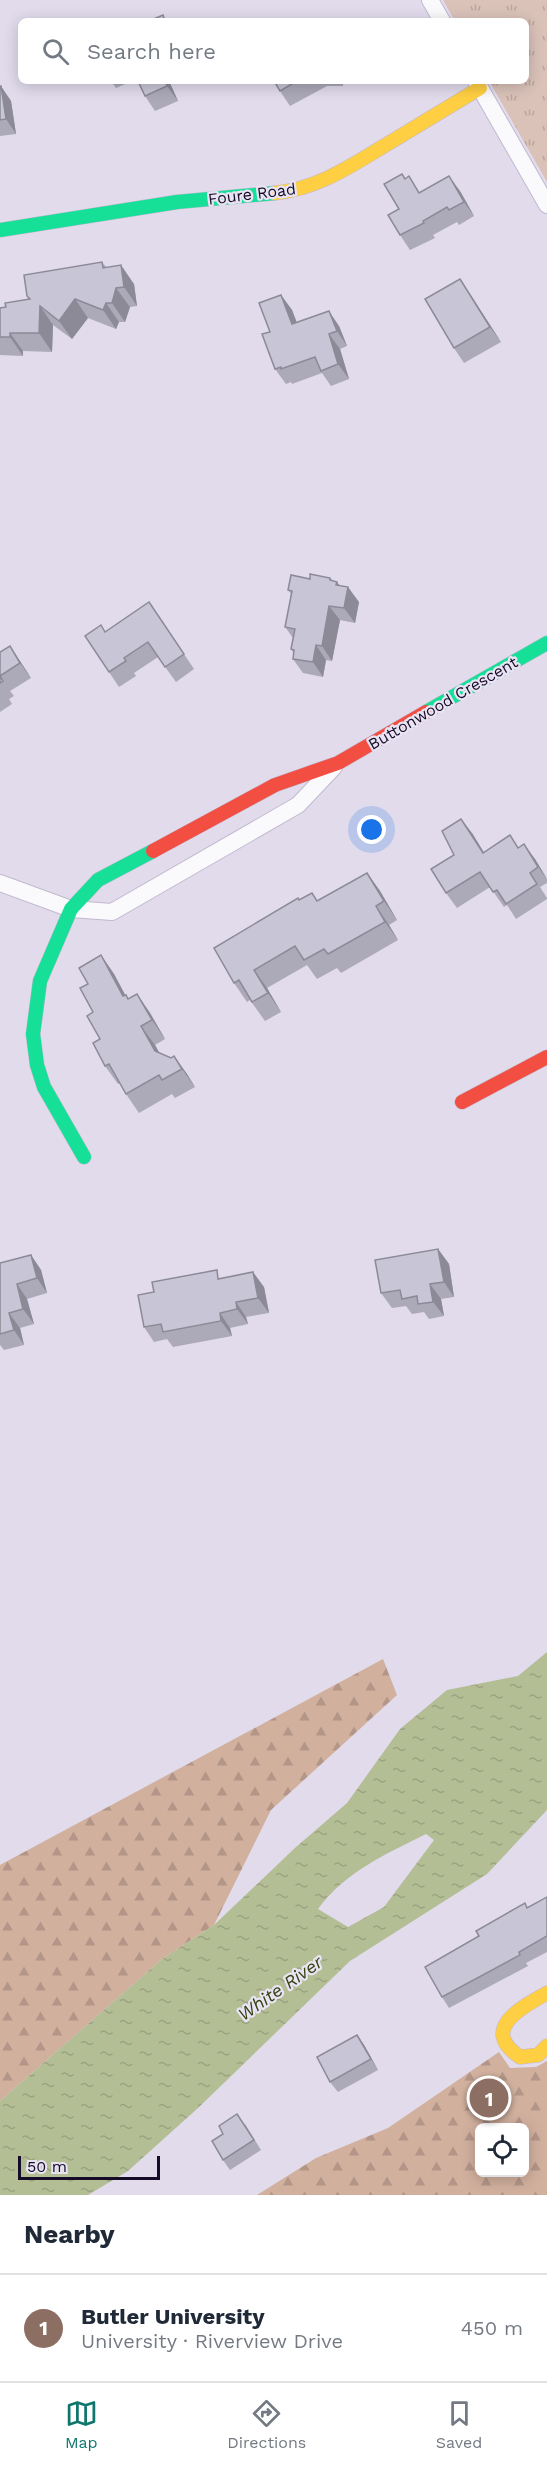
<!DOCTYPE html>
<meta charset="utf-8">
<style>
body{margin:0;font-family:"Work Sans",sans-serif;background:#f2f2f3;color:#1f2937}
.controls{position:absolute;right:18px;bottom:18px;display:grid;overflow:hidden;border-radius:9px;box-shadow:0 3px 15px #0003}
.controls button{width:54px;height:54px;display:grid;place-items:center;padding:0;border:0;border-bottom:2px solid #e0e1e3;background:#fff;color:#1f2937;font:30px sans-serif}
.scale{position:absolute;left:18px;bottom:15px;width:142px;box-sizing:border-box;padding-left:6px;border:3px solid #170c27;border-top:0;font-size:16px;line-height:21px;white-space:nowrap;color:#170c27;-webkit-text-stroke:4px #e9e4f4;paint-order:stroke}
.you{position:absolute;left:372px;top:830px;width:21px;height:21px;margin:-15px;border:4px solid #fff;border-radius:50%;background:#1a73e8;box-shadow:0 0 0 9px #1a73e833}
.badge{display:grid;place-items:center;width:39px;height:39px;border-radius:50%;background:#0f766e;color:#fff;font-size:20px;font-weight:700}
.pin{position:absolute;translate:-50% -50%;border:3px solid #fff;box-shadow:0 2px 6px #0006}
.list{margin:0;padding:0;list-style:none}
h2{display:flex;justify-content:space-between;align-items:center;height:78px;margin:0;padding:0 24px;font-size:26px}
h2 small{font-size:20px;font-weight:400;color:#747a83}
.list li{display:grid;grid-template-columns:39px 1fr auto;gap:18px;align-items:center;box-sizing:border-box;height:108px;padding:0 24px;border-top:2px solid #e0e1e3}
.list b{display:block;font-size:22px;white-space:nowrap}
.list p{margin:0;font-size:20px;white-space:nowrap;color:#747a83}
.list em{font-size:20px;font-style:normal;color:#747a83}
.icon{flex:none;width:33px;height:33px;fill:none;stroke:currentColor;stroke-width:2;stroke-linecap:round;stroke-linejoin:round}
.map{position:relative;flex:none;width:547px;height:2195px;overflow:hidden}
.search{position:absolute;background:#fff;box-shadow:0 3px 15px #0003;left:18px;right:18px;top:18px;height:66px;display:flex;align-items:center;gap:15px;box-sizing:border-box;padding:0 21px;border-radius:9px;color:#747a83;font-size:22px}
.sheet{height:186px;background:#fff}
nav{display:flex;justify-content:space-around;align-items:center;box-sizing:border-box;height:84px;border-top:2px solid #e0e1e3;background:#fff;font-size:16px;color:#747a83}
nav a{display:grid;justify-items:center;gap:3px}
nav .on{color:#0f766e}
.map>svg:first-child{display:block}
.grass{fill:url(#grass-tufts)}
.forest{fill:url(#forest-firs);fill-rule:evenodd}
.water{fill:url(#water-ripples);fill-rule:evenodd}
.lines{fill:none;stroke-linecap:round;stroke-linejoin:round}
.street-casing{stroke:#c1b9cf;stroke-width:18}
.fast-casing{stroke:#c1b9cf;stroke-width:15}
.slow-casing{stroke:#c1b9cf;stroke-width:15}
.jam-casing{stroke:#c1b9cf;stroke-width:15}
.street{stroke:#fafafc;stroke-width:16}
.fast{stroke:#16e098;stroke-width:14}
.slow{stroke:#ffcf43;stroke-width:14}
.jam{stroke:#f24e42;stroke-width:14}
.wall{fill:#aca9b9}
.shaded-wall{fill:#8c8a96}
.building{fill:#c8c5d7;stroke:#8c8a96;stroke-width:1.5}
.labels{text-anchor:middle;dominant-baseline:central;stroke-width:4.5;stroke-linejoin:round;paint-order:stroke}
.street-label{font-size:16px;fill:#170c27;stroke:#e9e4f4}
.water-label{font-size:18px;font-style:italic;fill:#36410f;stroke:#e9e4f4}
</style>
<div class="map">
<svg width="547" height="2195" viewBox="0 0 547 2195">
<defs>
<pattern id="grass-tufts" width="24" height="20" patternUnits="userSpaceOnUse" patternTransform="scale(1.5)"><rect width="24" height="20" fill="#dac2b9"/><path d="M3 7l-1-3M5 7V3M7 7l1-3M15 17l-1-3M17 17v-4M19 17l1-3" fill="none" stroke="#baa69f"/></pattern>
<pattern id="forest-firs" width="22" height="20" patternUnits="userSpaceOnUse" patternTransform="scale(1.5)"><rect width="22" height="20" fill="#d1b09e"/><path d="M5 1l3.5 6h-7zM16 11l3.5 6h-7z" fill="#b39688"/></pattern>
<pattern id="water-ripples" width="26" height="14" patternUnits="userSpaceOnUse" patternTransform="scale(1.5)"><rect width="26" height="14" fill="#b4be95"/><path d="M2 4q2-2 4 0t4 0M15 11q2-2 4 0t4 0" fill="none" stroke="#9aa280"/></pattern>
</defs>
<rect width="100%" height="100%" fill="#e1dbec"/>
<polygon class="grass" points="443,0 547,0 547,182 489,81 526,81 526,21 455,21"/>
<g class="forest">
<polygon points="383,1659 397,1695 271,1810 214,1925 162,1959 0,2101 0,1865"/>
<path d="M499 2052 510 2068 536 2067 547 2061V2195H257L316 2158 388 2128ZM480 2128H524V2172H480Z"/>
</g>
<path class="water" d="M547 1652V1810L487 1874 350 1961 198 2108 128 2171 88 2195H0V2101L162 1959 214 1925 296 1847 347 1803 400 1729 447 1690 518 1676ZM426 1834 434 1840 384 1907 348 1927 318 1909C345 1872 386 1854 426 1834Z"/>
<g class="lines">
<g class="street-casing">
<g id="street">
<polyline points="430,0 442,21"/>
<polyline points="476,81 547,205"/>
<polyline points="0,883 71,909 112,912 298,805 334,767"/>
</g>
</g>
<g class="fast-casing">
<g id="fast">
<polyline points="0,230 177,202 275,193"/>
<polyline points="426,712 547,643"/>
<polyline points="84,1157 44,1087 37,1065 33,1034 40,981 71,909 98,880 153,851"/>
</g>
</g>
<g class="slow-casing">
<g id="slow">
<path d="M275 193C318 189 352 165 389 143 419 125 450 106 480 88"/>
<path d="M547 1993C524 2006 478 2029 520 2057L538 2055 547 2046"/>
</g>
</g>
<g class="jam-casing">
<g id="jam">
<polyline points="153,851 275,785 338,763 426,712"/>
<polyline points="462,1102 547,1057"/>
</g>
</g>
<use href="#street" class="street"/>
<use href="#fast" class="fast"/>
<use href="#slow" class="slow"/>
<use href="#jam" class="jam"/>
</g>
<g class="wall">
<polygon points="111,81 132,81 116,88"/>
<polygon points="169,81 178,101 155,111 145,96"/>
<polygon points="274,81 343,81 343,86 327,86 290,106 280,91"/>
<polygon points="0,86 11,101 16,134 0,136"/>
<polygon points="405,179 420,193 460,191 474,216 459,225 457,222 433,235 435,238 410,250 400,235 399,209"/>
<polygon points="102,262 107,268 134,284 137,306 130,307 125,322 119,322 116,329 88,318 72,339 53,325 52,352 23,351 23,356 0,355 0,308 6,307 29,299 27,296"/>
<polygon points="470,294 501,342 464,363 454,348"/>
<polygon points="281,295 292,310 297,323 339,326 347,346 340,349 349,379 331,386 322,373 292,384 291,382 286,384 275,369 270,332"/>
<polygon points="330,578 333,581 339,585 359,602 355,623 340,620 332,661 326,660 323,677 303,673 293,659 294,654 291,649 293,638 285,627 292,595 288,590 310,579"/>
<polygon points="149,602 194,669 176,682 158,657 134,673 136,676 119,687 85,636 105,632"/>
<polygon points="0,652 20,661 31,678 10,691 14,696 9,699 12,704 0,712"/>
<polygon points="472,833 483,852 519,848 535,859 547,879 547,883 540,887 547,898 547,899 516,919 507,905 504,907 490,887 457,908 446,893 454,855"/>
<polygon points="367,873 380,891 397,920 389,925 398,940 341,973 337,968 317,979 307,965 267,988 281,1012 265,1021 250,1000 247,1002 234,983 299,900 317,901"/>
<polygon points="101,955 114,974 125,995 129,999 137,994 150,1013 165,1039 155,1045 159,1053 171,1058 174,1056 187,1074 195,1087 175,1098 172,1094 139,1113 126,1094 120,1083 118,1084 105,1066 88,984"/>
<polygon points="438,1249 449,1264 454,1297 441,1299 444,1316 429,1319 424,1312 412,1314 406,1306 392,1308 381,1293"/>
<polygon points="31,1255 41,1270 47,1293 27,1299 34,1324 20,1328 24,1345 4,1350 0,1345 0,1263"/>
<polygon points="222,1278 264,1287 269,1313 246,1317 248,1324 230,1328 232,1336 173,1347 167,1339 154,1342 144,1327"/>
<polygon points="547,1897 547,1952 526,1963 528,1966 449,2008 442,1997 479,1936"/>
<polygon points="357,2035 364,2045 378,2070 338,2092 330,2082"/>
<polygon points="245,2124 261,2150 230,2170 223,2160"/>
</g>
<g class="shaded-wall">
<polygon points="165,81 169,81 178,101 167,86"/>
<polygon points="1,86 11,101 16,134 6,119"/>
<polygon points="449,176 460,191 474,216 464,202"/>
<polygon points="121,265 134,284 137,306 124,287"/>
<polygon points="460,279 470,294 501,342 490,327"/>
<polygon points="116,288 130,307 125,322 112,303"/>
<polygon points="281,295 292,310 303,339 292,324"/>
<polygon points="75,299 88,318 72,339 59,321"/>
<polygon points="106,303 119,322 116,329 103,310"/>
<polygon points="40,306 53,325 52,352 39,333"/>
<polygon points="329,311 339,326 347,346 337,331"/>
<polygon points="10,333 23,351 23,356 10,337"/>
<polygon points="329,334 340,349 349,379 338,364"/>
<polygon points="337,582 347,596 348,587 359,602 355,623 344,608 336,585"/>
<polygon points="329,606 340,620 332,661 322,646"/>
<polygon points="316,645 326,660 323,677 313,662"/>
<polygon points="10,646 20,661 31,678 20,663"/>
<polygon points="461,819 472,833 493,867 483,853"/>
<polygon points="524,844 535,859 547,879 538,867"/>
<polygon points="367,873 380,891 397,920 384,901"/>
<polygon points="376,906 389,925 398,940 385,922"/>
<polygon points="101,955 114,974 136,1015 123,996"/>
<polygon points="254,970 267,988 281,1012 268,993"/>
<polygon points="137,994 150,1013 165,1039 152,1020"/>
<polygon points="141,1026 155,1045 169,1070 155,1051"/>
<polygon points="174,1056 187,1074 195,1087 182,1069"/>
<polygon points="438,1249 449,1264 454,1297 444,1282"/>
<polygon points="31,1255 41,1270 47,1293 37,1278"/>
<polygon points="253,1272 264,1287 269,1313 258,1298"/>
<polygon points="17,1284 27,1299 34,1324 23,1309"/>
<polygon points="430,1284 441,1299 444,1316 433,1302"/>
<polygon points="236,1302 246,1317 248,1324 237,1309"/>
<polygon points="9,1313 20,1328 24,1345 14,1330"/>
<polygon points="220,1313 230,1328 232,1336 221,1321"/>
<polygon points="357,2035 364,2045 378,2070 371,2059"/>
</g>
<g class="building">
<polygon points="163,15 165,21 149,21"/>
<polygon points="116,19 131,20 132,21 115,21"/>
<polygon points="138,81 165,81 167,86 145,96"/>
<polygon points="274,81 297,81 280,91"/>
<polygon points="0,86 1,86 6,119 0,120"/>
<polygon points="402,174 405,179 409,176 419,193 449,176 464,202 449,210 447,207 423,221 424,223 400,235 388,215 399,209 384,184"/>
<polygon points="102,262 103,268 121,265 124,287 116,288 112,303 106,303 103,310 75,299 59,321 40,306 39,333 10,333 10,337 0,337 0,308 6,307 5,303 30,299 27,296 24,275"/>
<polygon points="460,279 490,327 454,348 425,299"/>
<polygon points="281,295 292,324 329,311 337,331 329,334 338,364 321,371 315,357 281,369 281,367 275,369 262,334 270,332 259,303"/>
<polygon points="310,574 330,578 330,580 337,582 336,585 348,587 344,608 329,606 322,646 316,645 313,662 293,659 294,650 291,649 295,629 285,627 292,591 288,590 291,575 310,579"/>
<polygon points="149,602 184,654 165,667 148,642 124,658 126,661 109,672 85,636 101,625 105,632"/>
<polygon points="10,646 20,663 0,676 0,652"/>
<polygon points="0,676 3,681 0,683"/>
<polygon points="461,819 483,853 510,835 518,848 524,844 538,867 530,873 537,884 506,904 497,890 493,892 480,872 446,893 431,869 454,855 442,831"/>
<polygon points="367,873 384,901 376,906 385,922 328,954 324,949 304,960 295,946 254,970 268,993 252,1002 239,980 234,983 214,948 298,898 299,900 312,893 317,901"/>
<polygon points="101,955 123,996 126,995 128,999 137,994 152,1020 141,1026 155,1051 171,1058 174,1056 182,1069 162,1080 159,1075 126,1094 109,1064 105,1066 93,1043 100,1039 87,1016 93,1012 80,988 88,984 79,968"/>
<polygon points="438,1249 444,1282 430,1284 433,1302 418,1304 417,1296 402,1299 400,1290 381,1293 375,1260"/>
<polygon points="31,1255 37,1278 17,1284 23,1309 9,1313 14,1330 0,1334 0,1263"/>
<polygon points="217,1270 218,1279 253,1272 258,1298 236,1302 237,1309 220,1313 221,1321 163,1332 161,1324 144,1327 138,1295 154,1292 152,1282"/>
<polygon points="547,1897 547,1936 519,1952 520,1955 442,1997 425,1967 479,1936 476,1931 525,1903 527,1908"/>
<polygon points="357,2035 371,2059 330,2082 317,2057"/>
<polygon points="237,2114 254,2140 223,2160 212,2141 223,2134 219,2126"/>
</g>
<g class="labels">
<g class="street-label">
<text transform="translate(252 194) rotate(-7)">Foure Road</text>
<text transform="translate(443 703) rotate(-30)">Buttonwood Crescent</text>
</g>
<g class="water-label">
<text transform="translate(280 1988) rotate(-35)">White River</text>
</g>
</g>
</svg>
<div class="controls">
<button><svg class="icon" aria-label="locate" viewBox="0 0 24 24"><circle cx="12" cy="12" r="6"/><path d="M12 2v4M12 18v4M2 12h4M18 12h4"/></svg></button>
</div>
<div class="scale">50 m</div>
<div class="you"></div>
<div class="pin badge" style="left:489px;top:2098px;background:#8d6e63">1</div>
<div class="search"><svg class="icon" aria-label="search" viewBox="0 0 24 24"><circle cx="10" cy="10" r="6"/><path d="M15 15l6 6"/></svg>Search here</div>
</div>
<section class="sheet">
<h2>Nearby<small></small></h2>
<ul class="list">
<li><span class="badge" style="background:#8d6e63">1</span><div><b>Butler University</b><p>University · Riverview Drive</p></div><em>450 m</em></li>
</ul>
</section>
<nav>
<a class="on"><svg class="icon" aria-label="map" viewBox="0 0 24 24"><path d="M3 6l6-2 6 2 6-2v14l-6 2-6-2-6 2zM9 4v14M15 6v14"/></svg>Map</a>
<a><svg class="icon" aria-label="directions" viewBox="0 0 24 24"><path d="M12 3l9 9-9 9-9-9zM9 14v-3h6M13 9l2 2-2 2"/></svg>Directions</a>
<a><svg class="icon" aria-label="saved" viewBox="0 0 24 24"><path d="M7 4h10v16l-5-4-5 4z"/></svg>Saved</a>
</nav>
